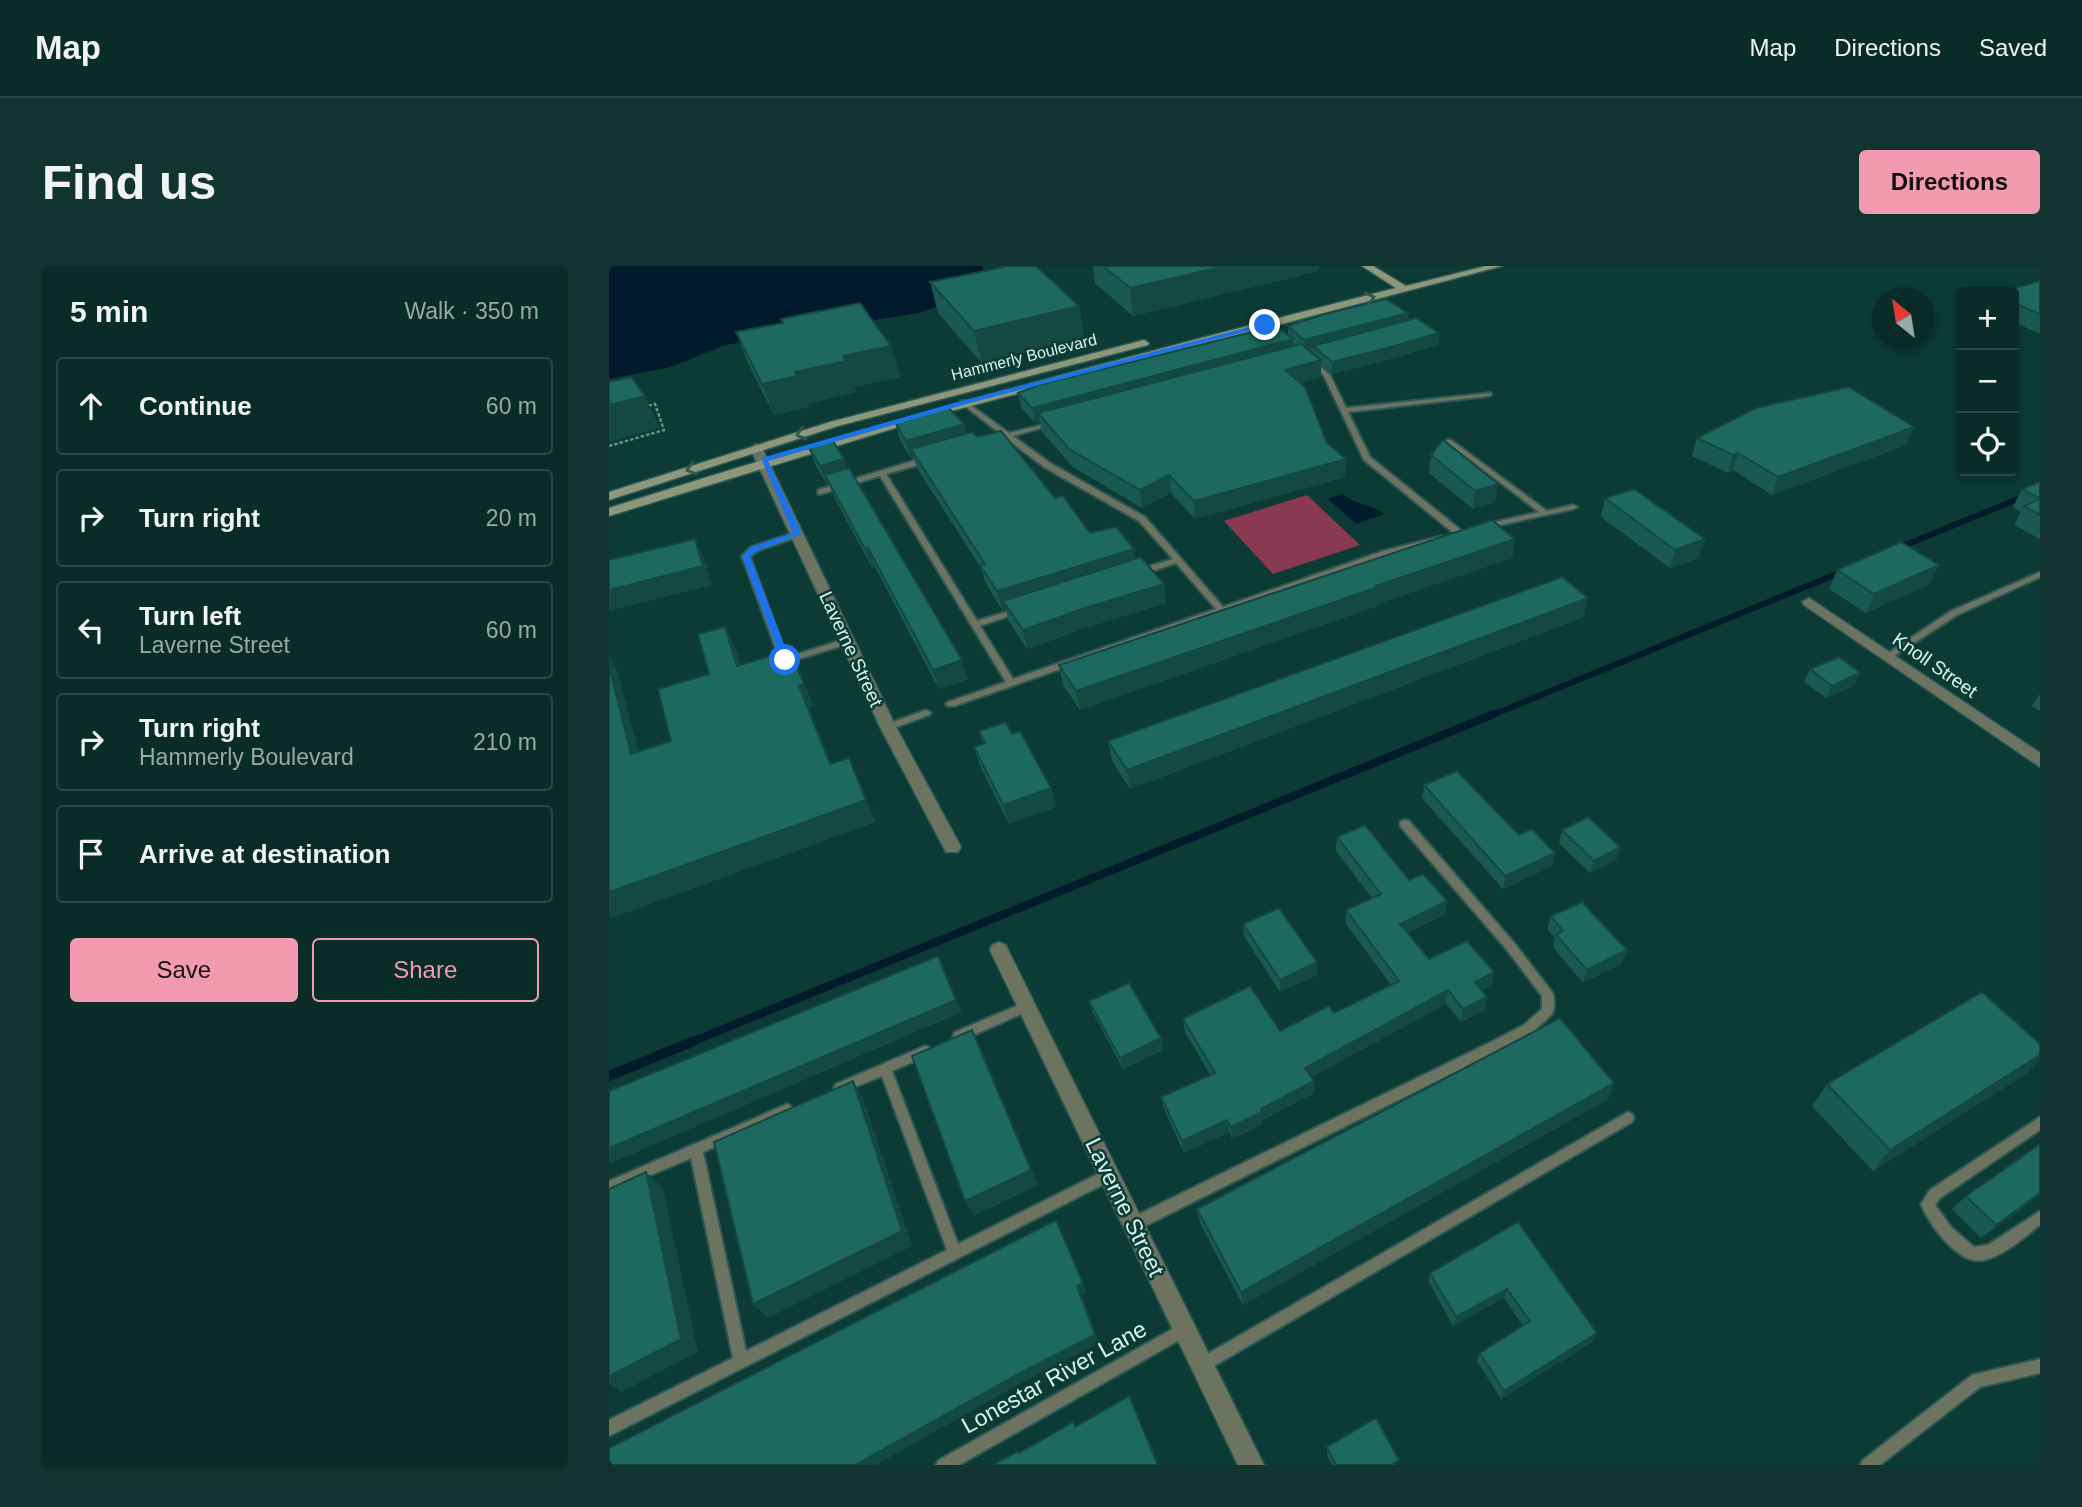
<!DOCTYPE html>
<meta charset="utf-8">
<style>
body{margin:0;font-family:Helvetica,sans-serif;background:#123430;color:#f1f3f6}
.controls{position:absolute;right:21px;top:21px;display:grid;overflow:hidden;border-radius:7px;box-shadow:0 4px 10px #0003}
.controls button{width:63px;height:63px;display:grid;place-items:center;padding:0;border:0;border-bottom:2px solid #294845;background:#092c28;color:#f1f3f6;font:35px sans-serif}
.compass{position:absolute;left:1263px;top:21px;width:63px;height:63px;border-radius:50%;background:#092c28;box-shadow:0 4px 10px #0003;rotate:330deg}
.stop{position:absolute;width:21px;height:21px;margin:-16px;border:5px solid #1a73e8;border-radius:50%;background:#fff}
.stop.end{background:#1a73e8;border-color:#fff;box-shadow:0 2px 7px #0008}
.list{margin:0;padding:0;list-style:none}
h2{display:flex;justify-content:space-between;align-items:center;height:91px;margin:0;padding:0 28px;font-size:30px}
h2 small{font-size:23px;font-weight:400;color:#99a7a8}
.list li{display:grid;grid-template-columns:46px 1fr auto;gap:21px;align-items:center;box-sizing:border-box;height:98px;margin:0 14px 14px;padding:0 14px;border:2px solid #294845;border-radius:7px}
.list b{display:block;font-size:26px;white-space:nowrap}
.list p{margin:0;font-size:23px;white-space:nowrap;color:#99a7a8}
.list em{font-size:23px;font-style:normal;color:#99a7a8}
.actions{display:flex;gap:14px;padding:21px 28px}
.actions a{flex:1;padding:16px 0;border:2px solid #f29ab0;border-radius:7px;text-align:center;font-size:24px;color:#f29ab0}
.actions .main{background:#f29ab0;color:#111}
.icon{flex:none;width:38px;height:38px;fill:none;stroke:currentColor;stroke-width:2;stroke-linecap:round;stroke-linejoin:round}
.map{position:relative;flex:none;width:1431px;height:1199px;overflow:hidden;border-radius:7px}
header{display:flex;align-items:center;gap:42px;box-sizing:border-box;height:98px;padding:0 35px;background:#092c28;border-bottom:2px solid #294845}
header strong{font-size:33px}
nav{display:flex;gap:38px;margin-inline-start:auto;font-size:24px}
.intro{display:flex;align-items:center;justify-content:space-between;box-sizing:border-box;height:168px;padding:0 42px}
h1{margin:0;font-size:49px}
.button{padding:18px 32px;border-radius:7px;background:#f29ab0;color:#111;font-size:24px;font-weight:700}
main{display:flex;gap:42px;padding:0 42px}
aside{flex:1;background:#092c28;border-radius:7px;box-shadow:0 4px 10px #0003}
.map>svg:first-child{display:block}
.green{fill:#893952}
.water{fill:#011a2d}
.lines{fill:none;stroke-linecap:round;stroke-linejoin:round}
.stream-far2{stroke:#011a2d;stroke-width:6}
.stream-far1{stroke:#011a2d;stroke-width:8}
.stream{stroke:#011a2d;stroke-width:10}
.lane-casing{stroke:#2d5853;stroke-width:4}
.street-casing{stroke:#2d5853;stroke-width:3}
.secondary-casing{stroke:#2d5853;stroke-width:3}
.path{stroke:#688e89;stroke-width:2.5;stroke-dasharray:3.5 2;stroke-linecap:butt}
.lane{fill:#6c7361;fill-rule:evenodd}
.street{fill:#6c7361;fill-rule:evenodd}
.secondary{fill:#8d977a;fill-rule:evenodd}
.wall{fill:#195952}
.shaded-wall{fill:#144942}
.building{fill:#1d685f;stroke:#144942;stroke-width:2}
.oneway{stroke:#33564a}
.route{fill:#1a73e8}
.labels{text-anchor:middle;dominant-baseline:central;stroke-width:5;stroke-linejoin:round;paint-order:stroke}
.far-street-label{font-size:16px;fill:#d8f5f0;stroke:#0c3a35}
.street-label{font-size:19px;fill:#d8f5f0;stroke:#0c3a35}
.near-street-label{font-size:23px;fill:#d8f5f0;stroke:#0c3a35}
</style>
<header>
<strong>Map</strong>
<nav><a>Map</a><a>Directions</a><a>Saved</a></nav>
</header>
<div class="intro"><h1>Find us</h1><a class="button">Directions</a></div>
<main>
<aside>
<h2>5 min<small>Walk · 350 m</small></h2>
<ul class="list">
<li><svg class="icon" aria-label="ahead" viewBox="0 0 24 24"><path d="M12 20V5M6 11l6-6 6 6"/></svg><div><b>Continue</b></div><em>60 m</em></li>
<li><svg class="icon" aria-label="right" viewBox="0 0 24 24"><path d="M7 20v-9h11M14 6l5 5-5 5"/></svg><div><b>Turn right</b></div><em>20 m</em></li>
<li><svg class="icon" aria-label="left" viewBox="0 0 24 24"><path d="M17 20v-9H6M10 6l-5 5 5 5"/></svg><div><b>Turn left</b><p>Laverne Street</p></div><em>60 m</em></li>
<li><svg class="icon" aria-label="right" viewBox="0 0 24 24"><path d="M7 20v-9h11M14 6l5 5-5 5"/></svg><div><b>Turn right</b><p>Hammerly Boulevard</p></div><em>210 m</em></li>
<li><svg class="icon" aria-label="arrive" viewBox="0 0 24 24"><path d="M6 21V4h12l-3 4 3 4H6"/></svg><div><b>Arrive at destination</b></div></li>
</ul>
<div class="actions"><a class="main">Save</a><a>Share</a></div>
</aside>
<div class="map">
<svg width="1431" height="1199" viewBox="0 0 1431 1199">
<rect width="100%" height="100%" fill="#0c3a35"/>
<polygon class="green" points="698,229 751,279 664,308 615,255"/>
<g class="water">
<polygon points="0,0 373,0 377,14 352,33 309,47 116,79 62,101 0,113"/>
<path d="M734 228C747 240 761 237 775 248L747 258 719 233Z"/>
</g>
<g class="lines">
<g class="stream-far2">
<polyline points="1289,282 1431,224"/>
<polyline points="881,450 1235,305"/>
</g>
<polyline class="stream-far1" points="80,777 885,448"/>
<polyline class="stream" points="0,810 85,775"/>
<g class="lane-casing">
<g id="lane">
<polygon points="701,95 705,95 721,109 737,142 882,127 882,129 880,130 739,146 761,191 853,265 853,269 847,269 755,194 715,110 701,97"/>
<polygon points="352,135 356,135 400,167 446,156 446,158 404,170 441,197 536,251 614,341 774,285 833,270 837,272 780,289 345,440 339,440 337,438 339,436 397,416 271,210 212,228 209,228 209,224 317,191 323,191 323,195 277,208 368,355 410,342 414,345 371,360 404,413 607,343 567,297 531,309 525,309 525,305 564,293 530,255 435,201 397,172 380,175 380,173 393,169 352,137"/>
<polygon points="838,174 842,174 938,245 964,239 968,241 964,243 873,263 873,259 930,246 838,176"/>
<polygon points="188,266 191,266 191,270 148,285 141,291 177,389 178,391 183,390 239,372 243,375 242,377 176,397 173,396 169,389 133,290 142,281"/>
<polygon points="1431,306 1431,311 1348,349 1282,392 1276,392 1275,390 1342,345"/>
<polygon points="317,444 322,447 320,449 279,464 274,461 276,459"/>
<path d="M796 554 800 555 906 678 943 726C946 732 946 742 943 748L923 767 892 783 530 963 525 965 520 963 518 958 520 953 884 775 915 759 933 743V730L898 684 792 561 791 558 792 555Z"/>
<polygon points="417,736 421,738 423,741 421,744 354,774 350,775 346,774 344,770 346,766"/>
<polygon points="316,780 320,781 322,785 320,789 283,805 349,978 495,905 500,903 505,905 507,909 505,913 0,1170 0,1154 124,1092 82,892 0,927 0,915 174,840 178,838 182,840 184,844 182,848 94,886 137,1085 338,984 273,810 231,827 227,826 225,822 227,818"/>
<polygon points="1019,846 1023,848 1025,852 1023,856 598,1104 593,1106 588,1104 586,1099 588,1094"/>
<path d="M1431 851V864L1331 932 1326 939 1342 961 1365 981 1379 979 1431 945V959C1414 972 1396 989 1375 994 1349 1000 1320 958 1312 938L1321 924Z"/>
<polygon points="576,1056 581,1058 583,1063 581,1068 350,1199 327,1199 330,1194"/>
<polygon points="1431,1093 1431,1107 1371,1121 1271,1199 1251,1199 1254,1194 1363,1109"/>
</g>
</g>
<g class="street-casing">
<g id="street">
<polygon points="147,178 153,182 287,461 352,581 349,586 337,586 271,461 141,182"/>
<polygon points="1200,332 1431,487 1431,501 1195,339 1193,336"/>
<polygon points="390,676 397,679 399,684 655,1199 629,1199 381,684 383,679"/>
</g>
</g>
<g class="secondary-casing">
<g id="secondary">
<path d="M753 0H764L797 20 877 0H893L335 147 0 250V242C260 158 523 89 787 22Z"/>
<polygon points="535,74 540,77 539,79 229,160 0,234 0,226 221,156"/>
</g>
</g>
<polyline class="path" points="0,180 55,164 46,138 35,141"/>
<use href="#lane" class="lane"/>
<use href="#street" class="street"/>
<use href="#secondary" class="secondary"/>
</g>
<g class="wall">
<polygon points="390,0 427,0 470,40 475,71 372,96 329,47 321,16 391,2"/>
<polygon points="484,0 710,0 710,5 524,50 486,17"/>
<polygon points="1431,15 1431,68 1405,56 1405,26"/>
<polygon points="799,47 799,54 830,67 829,79 770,96 723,108 712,98 712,111 691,117 718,177 737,193 736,211 586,253 562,227 533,242 464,201 432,165 431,156 426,157 412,141 409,127 679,69 679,60"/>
<polygon points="172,53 282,80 291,111 245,121 247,126 198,138 200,141 165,149 139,97 127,66 174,57"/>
<polygon points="286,156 355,158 357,167 368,171 446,232 481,267 527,293 557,337 479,361 418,383 399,354 397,343 393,344 377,318 372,302 308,202 305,192 302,193 291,174"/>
<polygon points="1305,161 1297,179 1163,229 1124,204 1119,207 1083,190 1088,172"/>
<polygon points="200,182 238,202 359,413 330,423 266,301 263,302 223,227 220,218 218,219 207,200"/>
<polygon points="822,189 889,218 886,236 864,243 820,207"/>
<polygon points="1431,216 1431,273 1405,259 1412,246 1404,241 1413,223"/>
<polygon points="996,232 1090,292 1061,302 992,251"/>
<polygon points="906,273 903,292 768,338 768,340 471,444 454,419 450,399"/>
<polygon points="1228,304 1321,318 1257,347 1220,323"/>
<polygon points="975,351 521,523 503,495 499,475"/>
<polygon points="1201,403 1251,407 1245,420 1217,432 1195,416"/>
<polygon points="1430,429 1431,429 1431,445 1423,440"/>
<polygon points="370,465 442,522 447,541 400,558 371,500 365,481 374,478"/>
<polygon points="815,519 946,587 943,600 894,623 813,532"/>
<polygon points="953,564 1011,581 1007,594 981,607 950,577"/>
<polygon points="728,571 800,614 838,635 836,648 799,667 820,693 885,706 882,720 873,724 876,744 852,756 837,738 702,811 705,827 654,854 654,858 623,873 620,866 575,887 555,843 552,831 601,809 576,766 574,753 671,765 725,747 782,719 737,658 737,644 763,632 727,585"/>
<polygon points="942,650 1013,697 974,717 944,681 946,672 938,663"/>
<polygon points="634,658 708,696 708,709 671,726 635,670"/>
<polygon points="480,735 552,772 554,784 514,803 484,747"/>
<polygon points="1418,807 1264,905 1203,840 1218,818"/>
<polygon points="1005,817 999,833 634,1039 591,957 588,943"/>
<polygon points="1431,929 1372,972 1343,943 1357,930"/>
<polygon points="909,956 983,1076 892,1133 868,1095 871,1087 914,1060 895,1032 844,1060 820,1016 821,1007"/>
<polygon points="718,1181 789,1199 723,1199 718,1189"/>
</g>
<g class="shaded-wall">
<polygon points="617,0 710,0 710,5 524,50 521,22"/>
<polygon points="470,40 475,71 372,96 365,65"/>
<polygon points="799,47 799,59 704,80 704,83 696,85 695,74"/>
<polygon points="830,67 829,79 770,96 723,108 723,96"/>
<polygon points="684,73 684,88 429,147 431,156 426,157 423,142"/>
<polygon points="282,80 291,111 245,121 247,126 198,138 200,141 165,149 153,118 234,90"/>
<polygon points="712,94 712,111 676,121 676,104"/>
<polygon points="36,130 51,162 0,176 0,139"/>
<polygon points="355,158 359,175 302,183 305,192 302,193 297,175"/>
<polygon points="1305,161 1297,179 1163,229 1169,211"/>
<polygon points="1129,187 1124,204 1119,207 1124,189"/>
<polygon points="235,193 241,211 216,209 220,218 218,219 211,200"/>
<polygon points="737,193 736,211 586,253 585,235"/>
<polygon points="560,209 562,227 533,242 531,224"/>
<polygon points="889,218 886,236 864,243 866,225"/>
<polygon points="86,273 95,291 103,319 0,345 0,324"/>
<polygon points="906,273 903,292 768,338 768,340 471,444 467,425 767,320"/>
<polygon points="1096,273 1090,292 1061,302 1066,284"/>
<polygon points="259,282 266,301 263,302 256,283"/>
<polygon points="525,283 528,302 394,335 397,343 393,344 388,325"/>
<polygon points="1330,299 1321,318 1257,347 1265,328"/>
<polygon points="555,318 557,337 479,361 418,383 414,364 476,342"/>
<polygon points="979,332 975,351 521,523 518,504"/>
<polygon points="116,361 127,382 139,421 128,400"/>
<polygon points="181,384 205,440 200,441 231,520 221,498 190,420"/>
<polygon points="0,390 8,404 36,509 22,488 0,401"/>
<polygon points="353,394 359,413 330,423 324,404"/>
<polygon points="1251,407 1245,420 1217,432 1223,420"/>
<polygon points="240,492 267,556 0,653 0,626"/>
<polygon points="442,522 447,541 400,558 394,539"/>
<polygon points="1011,581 1007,594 981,607 985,595"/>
<polygon points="946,587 943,600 894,623 896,610"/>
<polygon points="838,635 836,648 790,671 791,658"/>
<polygon points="1018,684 1013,697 974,717 978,704"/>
<polygon points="329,690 353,746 0,898 0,882"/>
<polygon points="708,696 708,709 671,726 671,714"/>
<polygon points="885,706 882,720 864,729 866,716"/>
<polygon points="839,724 837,738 696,815 696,802"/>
<polygon points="878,731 876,744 852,756 854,743"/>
<polygon points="552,772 554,784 514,803 511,792"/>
<polygon points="371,781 429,919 365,950 356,935"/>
<polygon points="1431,789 1431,793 1418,807 1264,905 1281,884"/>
<polygon points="244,815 254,832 303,980 159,1052 144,1038"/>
<polygon points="705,815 705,827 654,854 654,858 623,873 622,861 652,843"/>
<polygon points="1005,817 999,833 634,1039 632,1026"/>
<polygon points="618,854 620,866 575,887 573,875"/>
<polygon points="37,906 54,922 89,1086 12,1126 0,1118 0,1110"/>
<polygon points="1431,927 1431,929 1372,972 1387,959"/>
<polygon points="447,954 478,1026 473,1029 490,1077 418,1114 267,1199 246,1199 468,1020"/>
<polygon points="898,1023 895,1032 844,1060 847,1051"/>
<polygon points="988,1067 983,1076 892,1133 895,1125"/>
</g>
<g class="building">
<polygon points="395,0 427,0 470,40 365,65 321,16 396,1"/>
<polygon points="494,0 617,0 521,22"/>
<polygon points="1431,15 1431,48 1405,37 1405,26 1392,26"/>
<polygon points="777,33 799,47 695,74 679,60 713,49"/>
<polygon points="251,37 282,80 234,90 237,95 186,106 188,110 153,118 127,66 174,57 172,53"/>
<polygon points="807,52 830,67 771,84 723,96 704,80"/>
<polygon points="667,60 684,73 423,142 409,127 430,119"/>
<polygon points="692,78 712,94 676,104 696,121 718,177 737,193 585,235 560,209 531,224 460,183 429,147"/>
<polygon points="22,111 36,130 0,139 0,116"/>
<polygon points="1240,121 1305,161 1169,211 1129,187 1124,189 1088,172 1147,142"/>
<polygon points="338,140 355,158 297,175 286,156"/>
<polygon points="392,165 446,232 454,230 481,267 507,261 525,283 388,325 371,299 376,298 302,183 363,166 368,171"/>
<polygon points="834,174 889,218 866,225 822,189"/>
<polygon points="224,175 235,193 211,200 200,182"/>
<polygon points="240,202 353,394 324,404 259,282 256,283 216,209"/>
<polygon points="1431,216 1431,232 1413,223"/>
<polygon points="1025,223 1096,273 1066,284 996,232"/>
<polygon points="1431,233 1431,249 1415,240"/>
<polygon points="883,254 906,273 767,320 769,321 467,425 450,399"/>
<polygon points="86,273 94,300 0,324 0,294"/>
<polygon points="1292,276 1330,299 1265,328 1228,304"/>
<polygon points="532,291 555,318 476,342 414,364 394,335"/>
<polygon points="953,311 979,332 518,504 499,475"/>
<polygon points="116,361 128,400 181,384 195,418 190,420 221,498 240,492 257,534 0,626 0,401 22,488 62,475 49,423 100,408 89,368"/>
<polygon points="1230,391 1251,407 1223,420 1201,403"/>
<polygon points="397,456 403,468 411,465 442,522 394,539 365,481 376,477 370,465"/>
<polygon points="848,505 910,569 923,563 946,587 896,610 815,519"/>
<polygon points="979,551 1011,581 985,595 953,564"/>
<polygon points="756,559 800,614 814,608 838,635 791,658 820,693 858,675 885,706 866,716 878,731 854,743 839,724 696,802 705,815 652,843 653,846 622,861 618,854 573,875 552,831 606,807 574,753 641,720 671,765 720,740 725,747 790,715 737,644 772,628 728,571"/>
<polygon points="973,636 1018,684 978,704 947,669 954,665 942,650"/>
<polygon points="670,642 708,696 671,714 634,658"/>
<polygon points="329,690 347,734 0,882 0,825"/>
<polygon points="520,717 552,772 511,792 480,735"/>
<polygon points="1373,726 1431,778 1431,789 1281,884 1218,818"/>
<polygon points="951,752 1005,817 632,1026 588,943"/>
<polygon points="363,764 422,904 356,935 303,790"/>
<polygon points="244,815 293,965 144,1038 105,876"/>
<polygon points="1431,878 1431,927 1387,959 1357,930"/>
<polygon points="37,906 72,1073 0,1110 0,923"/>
<polygon points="447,954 474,1017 468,1020 486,1069 413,1106 246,1199 0,1199 0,1182"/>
<polygon points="909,956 988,1067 895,1125 871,1087 921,1055 898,1023 847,1051 821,1007"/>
<polygon points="520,1130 549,1199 384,1199 409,1185 410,1187 464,1156 466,1161"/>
<polygon points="767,1152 790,1194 782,1199 727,1199 718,1181"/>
</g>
<defs><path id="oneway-chevron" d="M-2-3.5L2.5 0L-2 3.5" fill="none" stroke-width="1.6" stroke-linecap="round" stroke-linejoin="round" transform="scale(1.75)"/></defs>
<g class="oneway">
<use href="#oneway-chevron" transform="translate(761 32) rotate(-14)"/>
<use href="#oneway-chevron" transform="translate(192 168) rotate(163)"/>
<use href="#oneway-chevron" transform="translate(82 203) rotate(162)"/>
</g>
<polygon class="route" points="656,57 659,60 357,138 159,195 193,268 148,285 141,290 181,394 173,396 133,290 142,281 184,267 152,192 352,135"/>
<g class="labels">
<g class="far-street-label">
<text transform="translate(415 91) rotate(-14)">Hammerly Boulevard</text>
</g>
<g class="street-label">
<text transform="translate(242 383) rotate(65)">Laverne Street</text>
<text transform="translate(1326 399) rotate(35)">Knoll Street</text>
</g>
<g class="near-street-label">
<text transform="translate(516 941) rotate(64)">Laverne Street</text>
<text transform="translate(445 1111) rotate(-29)">Lonestar River Lane</text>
</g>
</g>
</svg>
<div class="controls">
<button>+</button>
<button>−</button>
<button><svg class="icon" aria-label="locate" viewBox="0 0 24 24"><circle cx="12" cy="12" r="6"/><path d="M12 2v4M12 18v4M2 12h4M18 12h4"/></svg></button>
</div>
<svg class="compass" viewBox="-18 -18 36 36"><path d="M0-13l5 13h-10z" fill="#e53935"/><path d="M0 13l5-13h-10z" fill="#99a7a8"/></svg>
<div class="stop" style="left:176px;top:394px"></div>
<div class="stop end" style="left:656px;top:59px"></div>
</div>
</main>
